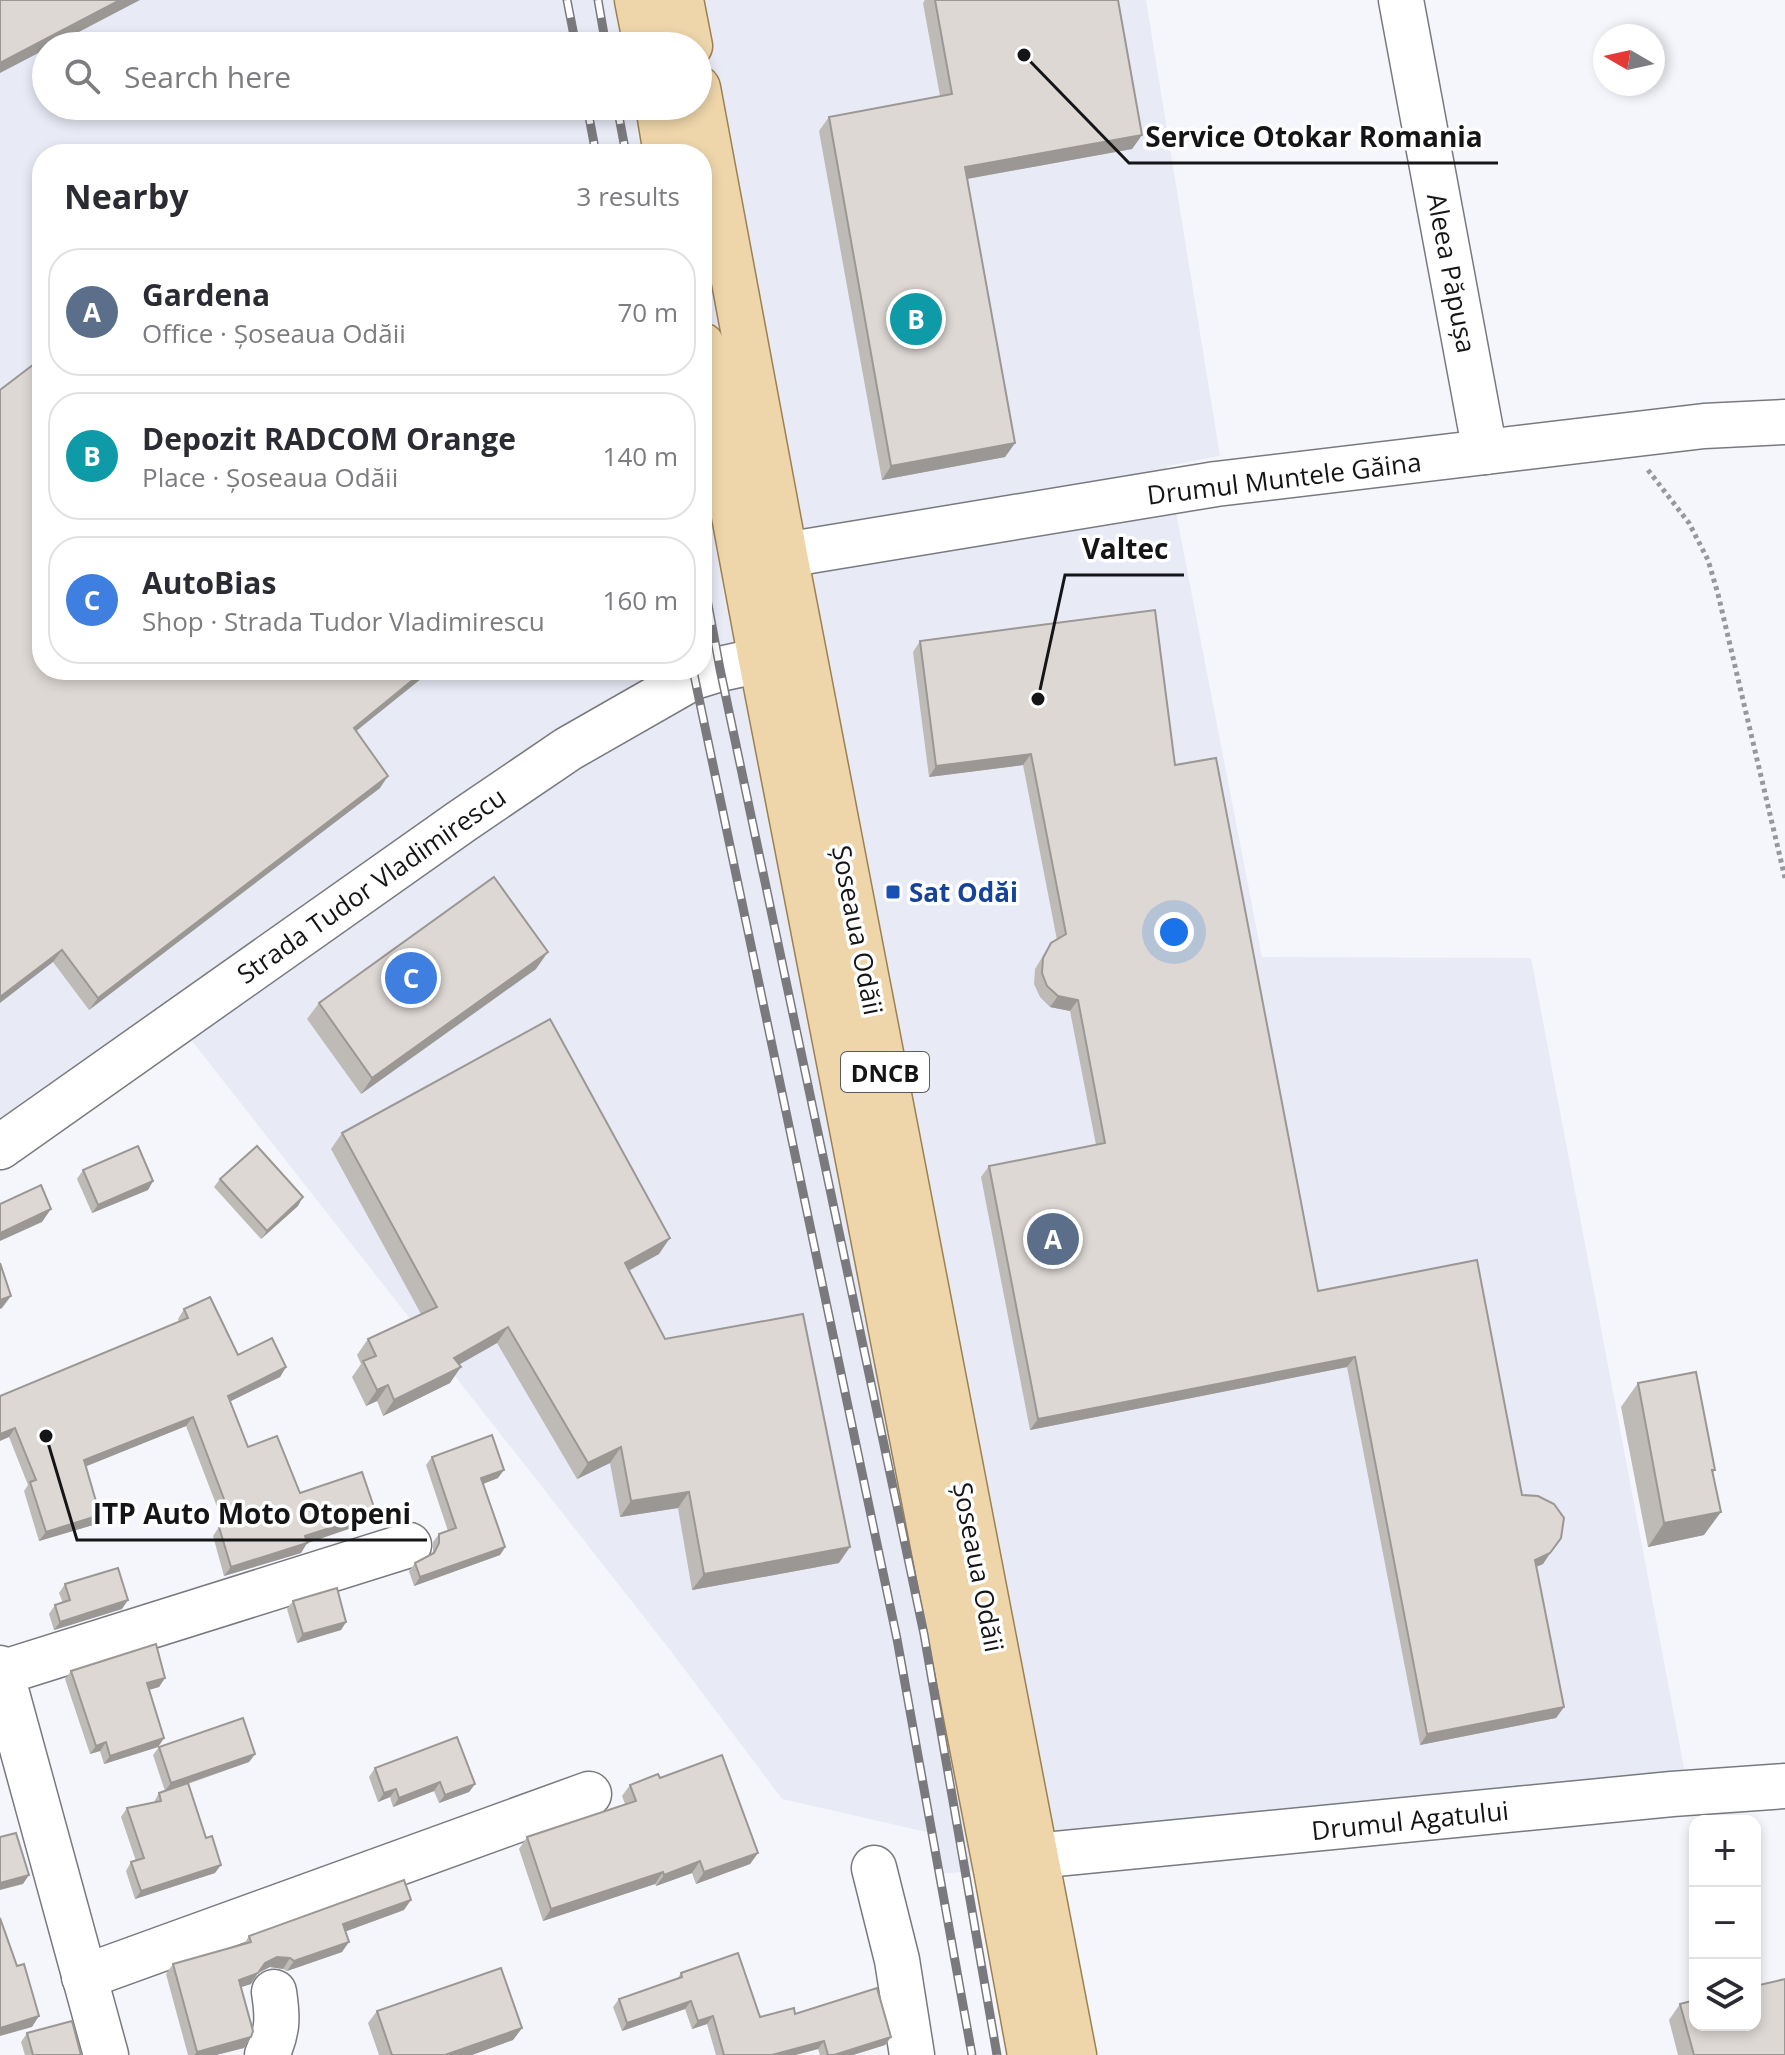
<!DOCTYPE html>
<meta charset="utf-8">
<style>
body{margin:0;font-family:"Open Sans",sans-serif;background:#f7f7f7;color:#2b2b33}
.controls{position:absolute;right:24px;bottom:24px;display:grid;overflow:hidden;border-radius:16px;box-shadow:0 4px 12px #0003}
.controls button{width:72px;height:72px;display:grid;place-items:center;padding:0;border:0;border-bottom:2px solid #e1e1e2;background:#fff;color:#2b2b33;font:40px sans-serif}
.compass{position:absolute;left:1593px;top:24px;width:72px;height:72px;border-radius:50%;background:#fff;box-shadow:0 4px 12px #0003;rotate:279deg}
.you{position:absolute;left:1174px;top:932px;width:28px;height:28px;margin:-20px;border:6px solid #fff;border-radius:50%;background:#1a73e8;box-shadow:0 0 0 12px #1a73e833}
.badge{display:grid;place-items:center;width:52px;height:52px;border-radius:50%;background:#408427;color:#fff;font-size:26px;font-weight:700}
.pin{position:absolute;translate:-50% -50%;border:4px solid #fff;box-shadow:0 2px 8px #0006}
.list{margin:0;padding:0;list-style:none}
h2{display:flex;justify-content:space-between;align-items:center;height:104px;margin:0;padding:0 32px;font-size:34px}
h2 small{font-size:26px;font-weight:400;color:#7c7c81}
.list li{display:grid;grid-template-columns:52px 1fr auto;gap:24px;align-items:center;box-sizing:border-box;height:128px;margin:0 16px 16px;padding:0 16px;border:2px solid #e1e1e2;border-radius:32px}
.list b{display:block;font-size:30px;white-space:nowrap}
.list p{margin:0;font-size:26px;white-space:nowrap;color:#7c7c81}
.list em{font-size:26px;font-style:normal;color:#7c7c81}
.icon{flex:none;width:44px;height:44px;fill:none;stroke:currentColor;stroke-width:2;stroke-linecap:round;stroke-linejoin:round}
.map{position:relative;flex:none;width:1785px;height:2055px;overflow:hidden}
.search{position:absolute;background:#fff;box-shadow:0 4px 12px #0003;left:32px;top:32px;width:680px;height:88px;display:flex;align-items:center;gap:20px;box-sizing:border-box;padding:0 28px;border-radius:44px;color:#7c7c81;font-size:30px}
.panel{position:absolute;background:#fff;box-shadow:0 4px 12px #0003;left:32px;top:144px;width:680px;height:536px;border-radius:32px}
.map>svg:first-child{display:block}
.built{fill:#e8eaf6;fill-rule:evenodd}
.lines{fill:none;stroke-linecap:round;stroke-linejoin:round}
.minor-casing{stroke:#797a7f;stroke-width:47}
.major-casing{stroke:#9b8152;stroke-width:47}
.path{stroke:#98989c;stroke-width:5;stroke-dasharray:4 4;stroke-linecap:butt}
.minor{stroke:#fff;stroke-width:44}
.major{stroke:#eed6aa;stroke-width:44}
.rail-casing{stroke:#7a7a7e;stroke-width:9}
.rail{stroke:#fff;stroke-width:6;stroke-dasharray:18;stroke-linecap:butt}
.wall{fill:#bebab6}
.shaded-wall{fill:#9b9794}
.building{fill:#ddd8d4;stroke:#9b9794;stroke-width:2}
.transit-dot{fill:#1a4fb4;stroke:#fff;stroke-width:3}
.labels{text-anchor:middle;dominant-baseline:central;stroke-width:7;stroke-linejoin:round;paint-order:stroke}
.shield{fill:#fff;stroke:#5b5b5d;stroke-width:2}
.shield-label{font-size:24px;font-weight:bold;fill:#151517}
.street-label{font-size:26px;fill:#151517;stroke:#fff}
.transit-label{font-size:26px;font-weight:bold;fill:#164399;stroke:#fff;text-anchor:start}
.leader{fill:none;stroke:#151517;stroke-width:3}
.callout-dot{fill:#151517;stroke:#fff;stroke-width:3}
.callout-label{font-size:28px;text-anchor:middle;font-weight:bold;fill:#151517;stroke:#fff;stroke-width:7;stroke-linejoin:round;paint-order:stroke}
</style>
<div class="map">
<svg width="1785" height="2055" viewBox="0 0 1785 2055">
<rect width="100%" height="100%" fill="#f5f6fb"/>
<path class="built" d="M0 0H1146L1220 456 1167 466 1262 957 1531 958 1692 1810 938 1874 931 1833 782 1799 670 1650 192 1041 0 1172ZM46 46H698V106H46ZM42 154H702V670H42Z"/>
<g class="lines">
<g class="minor-casing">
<g id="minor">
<polyline points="1401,0 1485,452"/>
<polyline points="785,555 1216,484 1704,426 1785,422"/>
<polyline points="0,1147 462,821 568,749 694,677 720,669 761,660"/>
<polyline points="0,1668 106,2055"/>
<polyline points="1,1673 409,1545"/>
<polyline points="1035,1856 1672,1794 1785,1786"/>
<polyline points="874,1868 897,1960 912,2055"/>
<polyline points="84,1977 589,1794"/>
<path d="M267 2055C278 2031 278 2018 274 1992"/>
</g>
</g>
<g class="major-casing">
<g id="major">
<polyline points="637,0 646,46"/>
<polyline points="681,0 690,46"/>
<polyline points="698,88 785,555 1074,2055"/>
<polyline points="658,106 666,154"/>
<polyline points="702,345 761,660 996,1870 1030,2055"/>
</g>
</g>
<polyline class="path" points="1648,470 1689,523 1708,560 1718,594 1785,878"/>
<use href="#minor" class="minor"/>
<use href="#major" class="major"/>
<g class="rail-casing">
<g id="rail">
<polyline points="567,0 576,46"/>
<polyline points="598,0 606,46"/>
<polyline points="587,106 596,154"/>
<polyline points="617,106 626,154"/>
<polyline points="702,572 720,669 924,1634 997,2055"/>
<polyline points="693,670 897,1639 972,2055"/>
</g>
</g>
<use href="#rail" class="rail"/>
</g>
<g class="wall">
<polygon points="925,0 1118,0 1142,135 1132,149 967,179 1015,443 1005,457 882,480 819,131 829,117 940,96 923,3"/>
<polygon points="920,641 1175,765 1318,1291 1522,1495 1561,1538 1543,1564 1536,1567 1564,1707 1556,1718 1420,1745 1347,1367 1030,1430 981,1177 989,1166 1096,1145 1070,1011 1050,1007 1040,997 1034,984 1035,969 1051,943 1057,940 1023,765 929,777 913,652"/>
<polygon points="42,670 432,670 356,731 380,788 89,1010 53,962"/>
<polygon points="536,969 361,1094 307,1019 319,1003"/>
<polygon points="342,1133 659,1254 629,1271 665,1339 839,1563 692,1590 678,1508 620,1517 610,1463 577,1479 497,1343 459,1364 450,1383 383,1416 377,1401 366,1406 352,1377 361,1364 357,1355 368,1339 421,1314 331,1149"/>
<polygon points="83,1170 153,1181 148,1190 92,1213 77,1179"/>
<polygon points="220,1179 298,1206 261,1239 214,1187"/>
<polygon points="184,1309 238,1355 286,1367 280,1377 230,1401 248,1447 300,1493 369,1522 307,1543 301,1553 224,1576 213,1536 219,1527 224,1525 186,1426 86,1466 93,1525 39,1541 24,1491 28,1485 9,1437 0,1396 179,1322 178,1319"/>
<polygon points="1638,1383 1715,1470 1713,1473 1704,1535 1648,1547 1621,1407"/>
<polygon points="432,1457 498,1478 483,1484 505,1547 500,1555 414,1586 409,1571 415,1563 432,1554 433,1551 433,1542 439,1534 448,1531 426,1465"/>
<polygon points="65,1584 122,1609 54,1630 49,1614 55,1605 63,1603 59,1593"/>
<polygon points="293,1601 346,1622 341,1630 297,1643 287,1609"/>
<polygon points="71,1671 165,1678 159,1687 149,1690 164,1738 158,1747 104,1764 100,1751 90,1754 65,1679"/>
<polygon points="159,1747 255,1754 249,1762 188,1784 215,1873 135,1899 126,1871 131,1862 136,1861 121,1817 127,1808 154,1802 159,1793 165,1791 153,1755"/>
<polygon points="375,1768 475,1784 469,1792 439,1803 434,1791 393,1807 390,1797 378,1802 369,1777"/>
<polygon points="660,1778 758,1853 750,1864 696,1884 692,1873 656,1886 655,1884 543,1921 519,1849 527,1837 625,1804 622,1796 630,1785"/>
<polygon points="404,1910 346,1931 342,1952 287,1971 283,1969 270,1967 258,1973 251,1984 241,1987 251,2037 244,2048 216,2055 188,2055 166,1974 173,1964 244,1944 249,1936"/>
<polygon points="681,1973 760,2017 795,2014 891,2037 885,2045 853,2055 820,2055 818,2049 796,2055 716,2055 707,2024 692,2029 685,2009 622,2031 613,2007 619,1999 678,1978"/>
<polygon points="1680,2004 1785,2055 1678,2055 1669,2020"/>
<polygon points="377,2011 522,2028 513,2040 472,2055 379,2055 368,2023"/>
<polygon points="27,2033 81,2055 25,2055 21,2042"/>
</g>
<g class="shaded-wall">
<polygon points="120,0 140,0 52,46 46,46 46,49 0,73 0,63"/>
<polygon points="1142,135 1132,149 955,181 965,167"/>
<polygon points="1015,443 1005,457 882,480 891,466"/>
<polygon points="425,670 432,670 345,740 354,728"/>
<polygon points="1031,754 1023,765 929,777 936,766"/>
<polygon points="388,776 380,788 89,1010 98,998"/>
<polygon points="62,950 53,962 0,1003 0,997"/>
<polygon points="548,952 536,969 361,1094 372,1078"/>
<polygon points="1058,996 1078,1000 1070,1011 1050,1007"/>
<polygon points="153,1181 148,1190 92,1213 98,1205"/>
<polygon points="303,1197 298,1206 261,1239 267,1231"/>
<polygon points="51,1209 42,1222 0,1241 0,1233"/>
<polygon points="670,1238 659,1254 613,1279 625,1263"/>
<polygon points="11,1296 2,1308 0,1309 0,1300"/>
<polygon points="508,1327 497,1343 443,1374 454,1358"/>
<polygon points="1355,1357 1347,1367 1030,1430 1038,1419"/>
<polygon points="286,1367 280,1377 221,1406 228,1396"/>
<polygon points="461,1367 450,1383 383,1416 394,1400"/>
<polygon points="388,1385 377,1401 366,1406 377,1390"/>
<polygon points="193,1417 186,1426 77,1470 84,1460"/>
<polygon points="15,1428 9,1437 0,1441 0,1434"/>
<polygon points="621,1447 610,1463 577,1479 588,1463"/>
<polygon points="504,1470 498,1478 475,1487 481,1478"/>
<polygon points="689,1492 678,1508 620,1517 631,1501"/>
<polygon points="1721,1512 1704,1535 1648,1547 1664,1523"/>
<polygon points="376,1513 369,1522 299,1546 305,1536"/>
<polygon points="100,1515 93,1525 39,1541 46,1532"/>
<polygon points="307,1543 301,1553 224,1576 231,1567"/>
<polygon points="505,1547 500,1555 414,1586 420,1577"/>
<polygon points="850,1547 839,1563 692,1590 704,1574"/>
<polygon points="1550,1553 1543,1564 1528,1570 1535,1560"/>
<polygon points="128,1600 122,1609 54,1630 60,1622"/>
<polygon points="346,1622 341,1630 297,1643 303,1634"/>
<polygon points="165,1678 159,1687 141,1692 147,1683"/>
<polygon points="1564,1707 1556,1718 1420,1745 1427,1734"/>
<polygon points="164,1738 158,1747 104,1764 110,1756"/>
<polygon points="106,1742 100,1751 90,1754 96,1746"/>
<polygon points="255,1754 249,1762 165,1791 171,1783"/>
<polygon points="440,1782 434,1791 393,1807 399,1798"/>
<polygon points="475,1784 469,1792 439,1803 445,1795"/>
<polygon points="396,1789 390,1797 378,1802 384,1793"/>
<polygon points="758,1853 750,1864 696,1884 704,1872"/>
<polygon points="700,1861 692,1873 656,1886 664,1875"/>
<polygon points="221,1865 215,1873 135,1899 141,1891"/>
<polygon points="663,1872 655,1884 543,1921 551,1909"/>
<polygon points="29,1875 23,1884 0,1890 0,1883"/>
<polygon points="411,1900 404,1910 336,1935 343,1924"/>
<polygon points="349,1942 342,1952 287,1971 294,1961"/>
<polygon points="277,1957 290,1958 283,1969 270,1967 258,1973 265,1963"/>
<polygon points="258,1973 251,1984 232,1990 239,1980"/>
<polygon points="691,2001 685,2009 622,2031 627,2023"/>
<polygon points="39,2016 32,2027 0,2036 0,2028"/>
<polygon points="713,2016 707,2024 692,2029 698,2021"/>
<polygon points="522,2028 513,2040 472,2055 445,2055"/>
<polygon points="251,2037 244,2048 216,2055 194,2055 197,2052"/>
<polygon points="891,2037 885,2045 853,2055 834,2055"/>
<polygon points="824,2041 818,2049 795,2055 772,2055"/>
</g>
<g class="building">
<polygon points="0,0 120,0 0,63"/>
<polygon points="935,0 1118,0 1142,135 965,167 1015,443 891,466 829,117 952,94"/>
<polygon points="42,358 42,670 425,670 354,728 388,776 98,998 62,950 0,997 0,390"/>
<polygon points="1155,610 1175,765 1216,758 1318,1291 1477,1260 1522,1495 1538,1496 1554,1504 1564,1518 1561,1538 1550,1553 1535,1560 1564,1707 1427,1734 1355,1357 1038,1419 989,1166 1105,1143 1078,1000 1058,996 1047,986 1042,973 1043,958 1051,943 1066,934 1031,754 936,766 920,641"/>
<polygon points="494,877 548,952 372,1078 319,1003"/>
<polygon points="550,1019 670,1238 625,1263 665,1339 803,1314 850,1547 704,1574 689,1492 631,1501 621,1447 588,1463 508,1327 454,1358 461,1367 394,1400 388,1385 377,1390 363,1361 376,1356 368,1339 437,1307 342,1133"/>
<polygon points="138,1146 153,1181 98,1205 83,1170"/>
<polygon points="257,1146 303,1197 267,1231 220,1179"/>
<polygon points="41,1185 51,1209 0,1233 0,1204"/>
<polygon points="0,1263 11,1296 0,1300"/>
<polygon points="210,1297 238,1355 272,1338 286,1367 228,1396 248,1447 277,1436 300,1493 362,1472 376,1513 305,1536 307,1543 231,1567 219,1527 233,1523 193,1417 84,1460 100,1515 46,1532 30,1482 36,1480 15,1428 0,1434 0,1396 188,1318 184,1309"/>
<polygon points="1696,1372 1715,1470 1712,1470 1721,1512 1664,1523 1638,1383"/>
<polygon points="492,1435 504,1470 481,1478 505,1547 420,1577 415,1563 434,1553 439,1543 439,1534 456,1528 432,1457"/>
<polygon points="118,1568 128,1600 60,1622 55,1605 70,1600 65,1584"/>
<polygon points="337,1588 346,1622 303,1634 293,1601"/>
<polygon points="156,1644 165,1678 147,1683 164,1738 110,1756 106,1742 96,1746 71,1671"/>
<polygon points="243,1718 255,1754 171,1783 159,1747"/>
<polygon points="457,1737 475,1784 445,1795 440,1782 399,1798 396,1789 384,1793 375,1768"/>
<polygon points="722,1755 758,1853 704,1872 700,1861 664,1875 663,1872 551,1909 527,1837 636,1801 630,1785 658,1774 660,1778"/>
<polygon points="188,1783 206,1838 212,1836 221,1865 141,1891 131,1862 144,1858 127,1808 161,1801 159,1793"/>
<polygon points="16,1833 29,1875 0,1883 0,1837"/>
<polygon points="404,1880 411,1900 343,1924 349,1942 294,1961 290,1958 277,1957 265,1963 258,1973 239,1980 253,2031 251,2037 197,2052 173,1964 251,1942 249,1936"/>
<polygon points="0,1918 17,1966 24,1964 39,2016 0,2028"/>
<polygon points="738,1953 760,2017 794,2008 795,2014 877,1988 891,2037 834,2055 828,2055 824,2041 772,2055 724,2055 713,2016 698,2021 691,2001 627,2023 619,1999 682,1977 681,1973"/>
<polygon points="501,1968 522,2028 445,2055 392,2055 377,2011"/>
<polygon points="1785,1979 1785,2055 1694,2055 1680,2004 1695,2000 1695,2025 1755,2025 1755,1986"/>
<polygon points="72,2021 81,2055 33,2055 27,2033"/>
</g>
<rect class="transit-dot" x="885" y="884" width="16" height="16" rx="4"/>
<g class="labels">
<rect class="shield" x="841" y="1052" width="88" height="40" rx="6"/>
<g class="shield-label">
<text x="885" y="1072">DNCB</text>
</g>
<g class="street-label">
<text transform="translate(1452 273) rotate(79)">Aleea Păpușa</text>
<text transform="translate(1284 478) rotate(-7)">Drumul Muntele Găina</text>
<text transform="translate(371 885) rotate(-35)">Strada Tudor Vladimirescu</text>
<text transform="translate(858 930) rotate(79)">Șoseaua Odăii</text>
<text transform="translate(979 1567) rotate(79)">Șoseaua Odăii</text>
<text transform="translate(1410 1820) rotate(-6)">Drumul Agatului</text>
</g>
<g class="transit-label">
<text x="909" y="892">Sat Odăi</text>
</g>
</g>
<path class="leader" d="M1024 55L1129 163H1498M1038 699L1065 575H1184M46 1436L77 1540H427"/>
<g class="callout-dot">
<circle cx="1024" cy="55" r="8"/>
<circle cx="1038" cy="699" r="8"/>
<circle cx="46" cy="1436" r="8"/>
</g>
<g class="callout-label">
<text x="1314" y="147">Service Otokar Romania</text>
<text x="1125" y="559">Valtec</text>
<text x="252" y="1524">ITP Auto Moto Otopeni</text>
</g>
</svg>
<div class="controls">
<button>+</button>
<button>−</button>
<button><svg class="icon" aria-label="layers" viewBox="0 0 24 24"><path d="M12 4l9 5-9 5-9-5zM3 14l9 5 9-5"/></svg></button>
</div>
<svg class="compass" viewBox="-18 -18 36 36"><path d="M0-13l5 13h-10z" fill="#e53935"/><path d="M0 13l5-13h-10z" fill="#7c7c81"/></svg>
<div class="you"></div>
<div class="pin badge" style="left:1053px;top:1239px;background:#5c6f8a">A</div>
<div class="pin badge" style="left:916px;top:319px;background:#0f9aa8">B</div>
<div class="pin badge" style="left:411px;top:978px;background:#3f7fe0">C</div>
<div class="search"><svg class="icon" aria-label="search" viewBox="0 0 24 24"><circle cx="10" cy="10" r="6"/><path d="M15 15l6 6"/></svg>Search here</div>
<section class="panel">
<h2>Nearby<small>3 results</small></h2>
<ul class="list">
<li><span class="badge" style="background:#5c6f8a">A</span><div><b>Gardena</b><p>Office · Șoseaua Odăii</p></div><em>70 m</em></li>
<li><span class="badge" style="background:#0f9aa8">B</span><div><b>Depozit RADCOM Orange</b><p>Place · Șoseaua Odăii</p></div><em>140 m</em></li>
<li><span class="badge" style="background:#3f7fe0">C</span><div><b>AutoBias</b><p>Shop · Strada Tudor Vladimirescu</p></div><em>160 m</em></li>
</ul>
</section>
</div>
